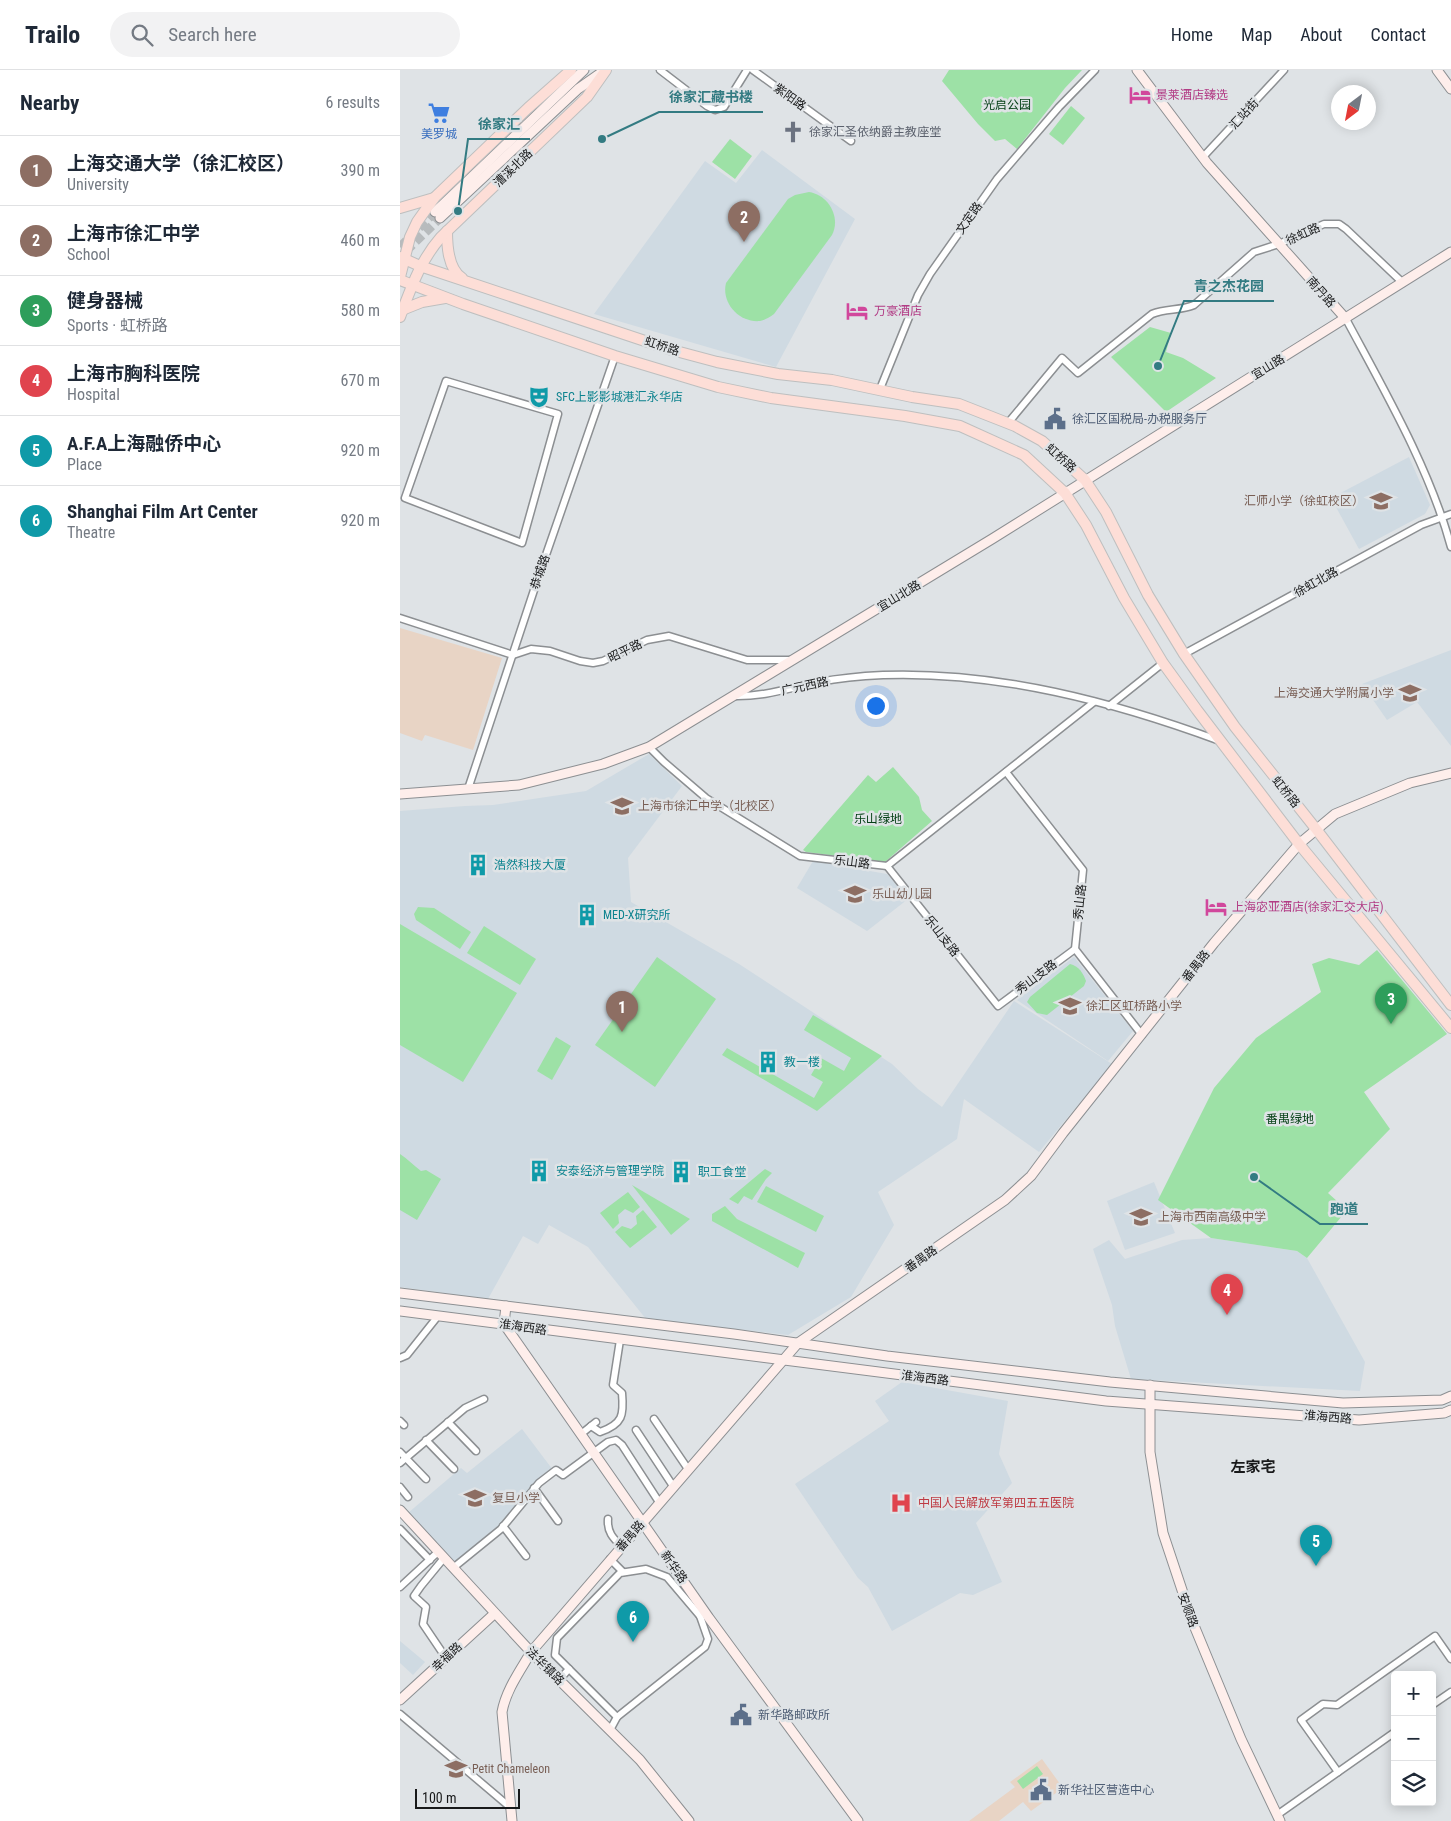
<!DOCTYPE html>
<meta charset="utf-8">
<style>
body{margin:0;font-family:"Roboto Condensed","Noto Sans SC",sans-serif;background:#f2f2f3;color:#1f2937}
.controls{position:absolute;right:15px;bottom:15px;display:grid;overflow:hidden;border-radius:5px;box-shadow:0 2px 12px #0003}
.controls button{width:45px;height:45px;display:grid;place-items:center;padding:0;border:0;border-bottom:1px solid #e0e1e3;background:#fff;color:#1f2937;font:25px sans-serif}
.compass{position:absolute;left:931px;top:15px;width:45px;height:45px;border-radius:50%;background:#fff;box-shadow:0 2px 12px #0003;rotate:212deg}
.scale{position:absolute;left:15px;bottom:12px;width:105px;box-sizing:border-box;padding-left:5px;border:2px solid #18191a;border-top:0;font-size:14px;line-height:18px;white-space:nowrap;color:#18191a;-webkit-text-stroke:4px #dfe3e6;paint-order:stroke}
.you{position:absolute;left:475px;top:635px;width:18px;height:18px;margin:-12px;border:4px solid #fff;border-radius:50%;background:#1a73e8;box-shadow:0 0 0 8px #1a73e833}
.badge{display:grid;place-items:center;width:32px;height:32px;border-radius:50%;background:#db2777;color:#fff;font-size:16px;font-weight:700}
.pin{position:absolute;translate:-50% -41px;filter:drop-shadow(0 1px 2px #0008)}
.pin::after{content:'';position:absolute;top:26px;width:18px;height:15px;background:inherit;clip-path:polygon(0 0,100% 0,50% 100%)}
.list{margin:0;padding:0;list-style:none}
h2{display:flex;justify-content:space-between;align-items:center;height:65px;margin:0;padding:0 20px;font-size:21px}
h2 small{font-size:16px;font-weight:400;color:#747a83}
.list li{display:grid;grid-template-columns:32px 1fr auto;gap:15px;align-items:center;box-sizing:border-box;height:70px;padding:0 20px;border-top:1px solid #e0e1e3}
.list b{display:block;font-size:19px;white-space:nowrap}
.list p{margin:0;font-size:16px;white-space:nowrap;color:#747a83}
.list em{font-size:16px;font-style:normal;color:#747a83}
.icon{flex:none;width:28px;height:28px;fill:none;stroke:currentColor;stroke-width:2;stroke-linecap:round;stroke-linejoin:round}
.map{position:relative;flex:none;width:1051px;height:1751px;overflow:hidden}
header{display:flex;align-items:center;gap:30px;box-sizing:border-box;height:70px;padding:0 25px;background:#fff;border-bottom:1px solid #e0e1e3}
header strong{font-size:24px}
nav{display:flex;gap:28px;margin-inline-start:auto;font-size:18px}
.search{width:350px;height:45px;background:#f2f2f3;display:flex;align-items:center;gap:12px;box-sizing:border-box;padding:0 18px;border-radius:28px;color:#747a83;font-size:19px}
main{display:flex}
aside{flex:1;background:#fff}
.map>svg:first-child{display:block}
.commercial{fill:#e8d4c5}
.built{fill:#cfdae2}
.green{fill:#9de1a6}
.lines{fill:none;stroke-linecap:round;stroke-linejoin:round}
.secondary-tunnel{stroke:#b7bbbd;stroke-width:9;stroke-dasharray:9 4.5;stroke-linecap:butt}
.street-casing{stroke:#8c8f92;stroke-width:9}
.secondary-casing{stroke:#8c8f92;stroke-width:11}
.primary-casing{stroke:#bebfbf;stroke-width:12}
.street{stroke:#fff;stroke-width:6}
.secondary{stroke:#feeeeb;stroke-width:9}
.primary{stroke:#fdded7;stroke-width:10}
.labels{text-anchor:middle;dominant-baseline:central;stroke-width:5;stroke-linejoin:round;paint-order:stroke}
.hotel-label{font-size:12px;fill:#b23c85;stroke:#dfe3e6;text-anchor:start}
.street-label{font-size:12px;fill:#18191a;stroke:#dfe3e6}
.park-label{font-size:12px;fill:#054016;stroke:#dfe3e6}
.worship-label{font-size:12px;fill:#5b616d;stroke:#dfe3e6;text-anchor:start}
.shop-label{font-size:12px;fill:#366cbe;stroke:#dfe3e6}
.culture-label{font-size:12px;fill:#0d838f;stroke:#dfe3e6;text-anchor:start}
.service-label{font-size:12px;fill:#4e5e75;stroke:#dfe3e6;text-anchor:start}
.education-label{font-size:12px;fill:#785e54;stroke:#dfe3e6;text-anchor:start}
.health-label{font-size:12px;fill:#be3a42;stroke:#dfe3e6;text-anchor:start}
.quarter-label{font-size:15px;font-weight:bold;fill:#18191a;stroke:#dfe3e6}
.leader{fill:none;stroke:#337b82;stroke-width:2}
.callout-dot{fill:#337b82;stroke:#dfe3e6;stroke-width:2}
.callout-label{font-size:14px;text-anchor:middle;font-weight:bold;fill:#337b82;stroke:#dfe3e6;stroke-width:5;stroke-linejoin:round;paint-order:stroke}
</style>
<header>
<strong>Trailo</strong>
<div class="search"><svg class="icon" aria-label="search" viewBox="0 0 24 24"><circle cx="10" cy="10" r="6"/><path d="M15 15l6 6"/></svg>Search here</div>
<nav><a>Home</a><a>Map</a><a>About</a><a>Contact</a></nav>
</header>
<main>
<aside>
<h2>Nearby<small>6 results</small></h2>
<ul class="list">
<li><span class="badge" style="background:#8d6e63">1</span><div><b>上海交通大学（徐汇校区）</b><p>University</p></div><em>390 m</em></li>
<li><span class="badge" style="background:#8d6e63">2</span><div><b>上海市徐汇中学</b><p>School</p></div><em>460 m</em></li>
<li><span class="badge" style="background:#2e9e5b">3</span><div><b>健身器械</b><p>Sports · 虹桥路</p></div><em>580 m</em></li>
<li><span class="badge" style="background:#e0444e">4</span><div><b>上海市胸科医院</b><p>Hospital</p></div><em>670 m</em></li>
<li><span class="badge" style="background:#0f9aa8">5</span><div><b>A.F.A上海融侨中心</b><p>Place</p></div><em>920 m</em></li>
<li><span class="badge" style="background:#0f9aa8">6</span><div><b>Shanghai Film Art Center</b><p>Theatre</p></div><em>920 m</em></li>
</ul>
</aside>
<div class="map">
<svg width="1051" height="1751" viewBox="0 0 1051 1751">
<rect width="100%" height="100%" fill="#dfe3e6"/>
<g class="commercial">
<polygon points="0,558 102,588 73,680 25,665 22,671 0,663"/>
<polygon points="642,1689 663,1718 631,1741 623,1732 599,1751 569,1751 615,1717 610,1712"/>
</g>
<g class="built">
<polygon points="362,80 455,149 376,297 194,244 305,91 336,113"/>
<polygon points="1009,387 1030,435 1025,444 959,479 931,428"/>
<polygon points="1051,580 1051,676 1017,632 987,650 962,614"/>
<polygon points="249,684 282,716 228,788 231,832 339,894 492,994 518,1019 542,1037 614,931 712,994 639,1082 564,1029 557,1069 478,1122 494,1155 451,1227 388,1265 246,1249 188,1177 149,1155 138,1174 123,1166 88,1229 0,1217 0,741 65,736 93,735 186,721"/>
<polygon points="413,791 487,804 508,829 467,861 397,818"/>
<polygon points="674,887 733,961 708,991 617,930"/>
<polygon points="754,1112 775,1163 725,1180 707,1131"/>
<polygon points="811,1168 897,1181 907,1188 965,1292 960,1321 731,1309 715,1256 712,1235 693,1179 709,1170 725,1189 782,1170"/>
<polygon points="502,1312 608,1331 599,1384 612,1413 576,1453 602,1512 573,1525 560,1523 492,1561 468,1517 458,1508 395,1414 489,1351 475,1331"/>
<polygon points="122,1359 153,1400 99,1457 53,1495 8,1443 61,1398 67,1403"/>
<polygon points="0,1571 25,1592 13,1605 0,1593"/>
</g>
<g class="green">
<polygon points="549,0 682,0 665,18 617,79 605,69 595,71 578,54 542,11"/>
<polygon points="671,36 685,48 663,75 649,64"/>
<polygon points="330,69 352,86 335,109 312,92"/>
<path d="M409 122C429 125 441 148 432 165L374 244C370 247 365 250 360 251 339 253 321 233 326 213L388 129 395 125Z"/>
<polygon points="750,257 771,263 766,282 783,288 816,308 766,342 711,287"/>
<polygon points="493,697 519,727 522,740 532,751 485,792 406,782 403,780 468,705 476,712"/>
<polygon points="18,837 34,838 71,862 60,879 16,850 14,844"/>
<polygon points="0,854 117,923 63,1012 0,975"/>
<polygon points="84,856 136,889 120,915 67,883"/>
<polygon points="977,880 1047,964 964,1022 990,1059 928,1123 947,1140 907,1188 897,1181 811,1168 758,1130 814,1018 856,968 921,922 912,894 929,888 959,895"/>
<polygon points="257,887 316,929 255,1017 195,975"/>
<path d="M670 894C679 896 683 903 686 911L684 916 647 945 637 943 627 932 630 927Z"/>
<polygon points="413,945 482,986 417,1041 322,985 327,978 414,1028 423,1012 411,1005 421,988 444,1001 451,988 404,960"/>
<polygon points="156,967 171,976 152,1010 137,1001"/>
<path d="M0 1084C8 1089 13 1095 21 1101L26 1100 41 1109 17 1150 0 1140Z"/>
<polygon points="365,1099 372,1103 366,1109 352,1130 344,1126 338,1134 329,1129"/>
<polygon points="232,1115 290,1149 271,1165"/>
<polygon points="366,1116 424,1146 416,1162 357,1132"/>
<polygon points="228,1122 240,1137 233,1143 225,1139 218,1145 219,1153 213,1159 200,1143"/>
<polygon points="325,1136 337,1149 405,1183 398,1198 312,1151 312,1144"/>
<polygon points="243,1140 257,1157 230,1178 215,1162 222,1156 231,1159 237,1154 236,1146"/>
<polygon points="637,1696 643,1704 623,1719 617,1711"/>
</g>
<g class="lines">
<g class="secondary-tunnel">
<polyline points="0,177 35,142"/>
<polyline points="6,181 40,148"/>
</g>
<g class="street-casing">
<g id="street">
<polyline points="260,0 307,36 315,40 324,37 347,0"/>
<polyline points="353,0 451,71"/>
<polyline points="803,87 884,0"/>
<path d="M946 249C984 320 1030 399 1051 477"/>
<polygon points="46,311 158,344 122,473 5,428"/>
<polyline points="480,319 518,225 530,204 597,109 659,37 695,0"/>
<path d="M608 353 662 288 678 303 752 244C766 238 780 241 794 235L854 182 879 174 924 154H939L946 159 1003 213"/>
<polyline points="0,548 113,585 131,579 150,581 180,591 193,593 203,591 247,570 269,566 347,590 391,590"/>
<polyline points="784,584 1021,455 1051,444"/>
<path d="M333 626C364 627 389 618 419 612 440 608 462 606 483 605 598 601 714 632 820 671"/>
<polyline points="709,636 763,593"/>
<polyline points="249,677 264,692 306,728 400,786 487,796 694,632"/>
<polyline points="606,702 683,800 675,879 742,965"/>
<polyline points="68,719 139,505 215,286"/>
<polyline points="487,796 598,936 675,879"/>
<polyline points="0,1288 7,1285 38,1246"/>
<polyline points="254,1349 288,1399"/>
<polyline points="0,1351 4,1355"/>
<polyline points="48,1352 76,1381"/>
<path d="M191 1356 200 1362C223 1354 224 1345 222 1323L213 1315 220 1270"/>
<polyline points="236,1360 273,1416"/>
<polyline points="181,1364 196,1352"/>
<polyline points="26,1370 54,1399"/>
<polyline points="0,1382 26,1409"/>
<polyline points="0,1393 65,1338 84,1329"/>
<polyline points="0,1417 8,1427"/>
<polyline points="134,1418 158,1451"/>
<path d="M208 1449C207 1462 213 1468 221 1476"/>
<polyline points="103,1456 126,1486"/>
<polyline points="0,1459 30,1490"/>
<polyline points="44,1488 21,1516 14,1526 26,1537 23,1554 46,1588"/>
<polyline points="210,1489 223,1502"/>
<polyline points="53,1498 101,1459 139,1413 156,1400 163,1405 208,1372 216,1370 222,1375 259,1432"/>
<polyline points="0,1517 38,1482"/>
<polyline points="159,1610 169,1599"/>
<polyline points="1032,1635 1051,1622"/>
<polyline points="0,1644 111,1738"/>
<polyline points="217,1647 155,1585 157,1568 220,1503 246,1499 267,1507 300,1546"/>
<polyline points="210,1660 217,1647 305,1577 308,1569 300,1546 301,1543"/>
<polyline points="938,1702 901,1650 923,1634 937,1635 1035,1566 1051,1589"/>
<polyline points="877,1745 995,1662"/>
</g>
</g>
<g class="secondary-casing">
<g id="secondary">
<polyline points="737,0 807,93 946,249"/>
<polyline points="1037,0 1051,19"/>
<polyline points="35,142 184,0"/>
<polyline points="40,148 178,19 205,0"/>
<polyline points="0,724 119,715 203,694 249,677 592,469 1051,182"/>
<polyline points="0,1223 334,1264 487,1286 710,1312 943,1333 1042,1330 1051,1326"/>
<polyline points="106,1236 104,1254 309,1548 458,1751"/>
<polyline points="0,1241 706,1331 959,1350 1044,1343 1051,1340"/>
<polyline points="750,1315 750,1382 763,1463 793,1553 841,1669 880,1751"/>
<polyline points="0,1440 131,1582 240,1690 289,1751"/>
<polyline points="0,1630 94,1544"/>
<path d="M112 1751 102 1642C106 1620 120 1601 131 1582L398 1273 605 1130 631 1106 663 1063 814 873 899 774 935 744 1010 713 1051 703"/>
</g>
</g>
<g class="primary-casing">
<g id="primary">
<polyline points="0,138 34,128"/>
<path d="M47 161C47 176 48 199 62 208"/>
<polyline points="0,187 20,196 272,280 317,292 378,304 432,310 512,327 559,334 615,356 642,371 685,410 706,442 748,525 784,584 835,657 916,759 1051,935"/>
<polyline points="0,207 10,167 17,152 34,128 128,38 171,0"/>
<polyline points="0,210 63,234 215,286 318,317 371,328 505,346 560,356 624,385 665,423 686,455 724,528 763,593 797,640 899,774 1051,958"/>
<polyline points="2,240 22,232 45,228"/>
<path d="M0 247C11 218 20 191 41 167L187 27 206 0"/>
</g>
</g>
<use href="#street" class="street"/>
<use href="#secondary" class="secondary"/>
<use href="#primary" class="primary"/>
</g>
<defs>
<g id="hotel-bare" transform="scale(1.725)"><path d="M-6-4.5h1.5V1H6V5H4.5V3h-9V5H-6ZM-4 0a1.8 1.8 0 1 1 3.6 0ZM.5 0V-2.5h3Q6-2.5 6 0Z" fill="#d1479c" stroke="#dfe3e6" stroke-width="2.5" paint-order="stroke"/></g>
<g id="supermarket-bare" transform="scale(1.725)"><path d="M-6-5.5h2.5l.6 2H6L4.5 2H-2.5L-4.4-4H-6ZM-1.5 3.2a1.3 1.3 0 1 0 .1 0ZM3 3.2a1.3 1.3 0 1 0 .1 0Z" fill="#3f7fe0" stroke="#dfe3e6" stroke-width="2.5" paint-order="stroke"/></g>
<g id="church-bare" transform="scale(1.725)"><path d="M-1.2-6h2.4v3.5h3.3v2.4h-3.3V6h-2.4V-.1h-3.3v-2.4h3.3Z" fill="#6b7280" stroke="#dfe3e6" stroke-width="2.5" paint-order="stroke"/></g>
<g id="theatre-bare" transform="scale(1.725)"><path d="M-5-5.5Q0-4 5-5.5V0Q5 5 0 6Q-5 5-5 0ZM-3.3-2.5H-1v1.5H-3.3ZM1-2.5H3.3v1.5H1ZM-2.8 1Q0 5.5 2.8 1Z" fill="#0f9aa8" stroke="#dfe3e6" stroke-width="2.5" paint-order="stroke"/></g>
<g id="civic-bare" transform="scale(1.725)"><path d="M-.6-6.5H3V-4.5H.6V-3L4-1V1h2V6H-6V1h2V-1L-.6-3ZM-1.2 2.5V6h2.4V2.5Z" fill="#5c6f8a" stroke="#dfe3e6" stroke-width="2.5" paint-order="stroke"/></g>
<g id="school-bare" transform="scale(1.725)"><path d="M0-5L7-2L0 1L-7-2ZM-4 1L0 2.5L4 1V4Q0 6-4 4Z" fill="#8d6e63" stroke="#dfe3e6" stroke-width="2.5" paint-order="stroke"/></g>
<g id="building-bare" transform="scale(1.725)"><path d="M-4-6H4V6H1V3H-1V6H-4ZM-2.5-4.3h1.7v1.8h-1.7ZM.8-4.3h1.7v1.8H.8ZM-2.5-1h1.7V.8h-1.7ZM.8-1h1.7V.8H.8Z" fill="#0f9aa8" stroke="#dfe3e6" stroke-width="2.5" paint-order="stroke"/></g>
<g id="hospital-bare" transform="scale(1.725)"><path d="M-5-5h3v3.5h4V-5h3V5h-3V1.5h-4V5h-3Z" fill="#e0444e" stroke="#dfe3e6" stroke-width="2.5" paint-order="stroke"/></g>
</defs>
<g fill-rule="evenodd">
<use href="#hotel-bare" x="740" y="25"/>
<use href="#supermarket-bare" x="39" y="43"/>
<use href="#church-bare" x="393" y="62"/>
<use href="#hotel-bare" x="457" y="241"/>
<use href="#theatre-bare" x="139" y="327"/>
<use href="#civic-bare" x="655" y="349"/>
<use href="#school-bare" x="981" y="431"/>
<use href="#school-bare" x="1010" y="623"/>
<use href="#school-bare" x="222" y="736"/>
<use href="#building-bare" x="78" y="795"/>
<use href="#school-bare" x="455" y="824"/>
<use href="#hotel-bare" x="816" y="837"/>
<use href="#building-bare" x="187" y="845"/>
<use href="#school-bare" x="670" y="936"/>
<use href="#building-bare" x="368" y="992"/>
<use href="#building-bare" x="139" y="1101"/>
<use href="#building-bare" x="281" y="1102"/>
<use href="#school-bare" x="741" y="1147"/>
<use href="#school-bare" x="75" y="1428"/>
<use href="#hospital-bare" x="501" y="1433"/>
<use href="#civic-bare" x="341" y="1645"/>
<use href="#school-bare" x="56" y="1699"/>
<use href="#civic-bare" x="641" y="1720"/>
</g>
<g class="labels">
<g class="hotel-label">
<text x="756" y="25">景莱酒店臻选</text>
<text x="474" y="241">万豪酒店</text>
<text x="832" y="837">上海宓亚酒店(徐家汇交大店)</text>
</g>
<g class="street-label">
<text transform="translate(390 27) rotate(36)">紫阳路</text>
<text transform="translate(844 44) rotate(-47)">汇站街</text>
<text transform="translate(113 98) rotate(-44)">漕溪北路</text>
<text transform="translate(569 148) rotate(-55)">文定路</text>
<text transform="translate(903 164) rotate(-24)">徐虹路</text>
<text transform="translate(921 222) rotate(48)">南丹路</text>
<text transform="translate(262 276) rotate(18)">虹桥路</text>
<text transform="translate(868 297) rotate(-31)">宜山路</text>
<text transform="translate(661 388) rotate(42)">虹桥路</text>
<text transform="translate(140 502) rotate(-71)">恭城路</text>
<text transform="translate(916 512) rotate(-29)">徐虹北路</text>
<text transform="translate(499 526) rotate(-31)">宜山北路</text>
<text transform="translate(225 581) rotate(-26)">昭平路</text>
<text transform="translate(405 616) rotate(-12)">广元西路</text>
<text transform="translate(886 722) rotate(51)">虹桥路</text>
<text transform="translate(452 792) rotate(7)">乐山路</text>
<text transform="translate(680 832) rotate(-84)">秀山路</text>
<text transform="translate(542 866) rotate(52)">乐山支路</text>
<text transform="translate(796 896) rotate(-52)">番禺路</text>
<text transform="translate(636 907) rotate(-37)">秀山支路</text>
<text transform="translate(521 1189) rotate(-35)">番禺路</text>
<text transform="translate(123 1257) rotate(8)">淮海西路</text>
<text transform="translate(525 1308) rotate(7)">淮海西路</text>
<text transform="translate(928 1347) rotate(5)">淮海西路</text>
<text transform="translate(230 1466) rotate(-49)">番禺路</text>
<text transform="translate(274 1497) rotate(55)">新华路</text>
<text transform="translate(788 1540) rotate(70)">安顺路</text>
<text transform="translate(47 1587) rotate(-43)">幸福路</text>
<text transform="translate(145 1596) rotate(45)">法华镇路</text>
</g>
<g class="park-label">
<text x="607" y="35">光启公园</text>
<text x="478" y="749">乐山绿地</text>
<text x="890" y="1049">番禺绿地</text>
</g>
<g class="worship-label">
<text x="409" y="62">徐家汇圣依纳爵主教座堂</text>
</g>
<g class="shop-label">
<text x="39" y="64">美罗城</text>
</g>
<g class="culture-label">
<text x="156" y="327">SFC上影影城港汇永华店</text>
<text x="94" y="795">浩然科技大厦</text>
<text x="203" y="845">MED-X研究所</text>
<text x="384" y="992">教一楼</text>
<text x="156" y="1101">安泰经济与管理学院</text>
<text x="298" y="1102">职工食堂</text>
</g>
<g class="service-label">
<text x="672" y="349">徐汇区国税局-办税服务厅</text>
<text x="358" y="1645">新华路邮政所</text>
<text x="658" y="1720">新华社区营造中心</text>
</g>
<g class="education-label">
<text x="964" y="431" text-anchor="end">汇师小学（徐虹校区）</text>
<text x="994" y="623" text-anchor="end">上海交通大学附属小学</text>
<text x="238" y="736">上海市徐汇中学（北校区）</text>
<text x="472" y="824">乐山幼儿园</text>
<text x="686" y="936">徐汇区虹桥路小学</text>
<text x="758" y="1147">上海市西南高级中学</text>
<text x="92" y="1428">复旦小学</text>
<text x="72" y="1699">Petit Chameleon</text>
</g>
<g class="health-label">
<text x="518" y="1433">中国人民解放军第四五五医院</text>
</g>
<g class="quarter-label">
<text x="853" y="1397">左家宅</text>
</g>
</g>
<path class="leader" d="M202 69L259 42H363M58 141L68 69H130M758 296L784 231H874M854 1107L920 1154H968"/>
<g class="callout-dot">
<circle cx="202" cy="69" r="5"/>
<circle cx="58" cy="141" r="5"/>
<circle cx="758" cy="296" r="5"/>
<circle cx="854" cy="1107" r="5"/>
</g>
<g class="callout-label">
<text x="311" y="32">徐家汇藏书楼</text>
<text x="99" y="59">徐家汇</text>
<text x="829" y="221">青之杰花园</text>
<text x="944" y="1144">跑道</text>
</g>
</svg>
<div class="controls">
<button>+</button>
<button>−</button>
<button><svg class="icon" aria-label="layers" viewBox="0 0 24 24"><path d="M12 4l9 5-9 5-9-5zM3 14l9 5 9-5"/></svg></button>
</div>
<svg class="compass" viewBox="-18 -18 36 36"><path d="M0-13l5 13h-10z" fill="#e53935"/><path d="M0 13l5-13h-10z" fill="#747a83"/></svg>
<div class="scale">100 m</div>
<div class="you"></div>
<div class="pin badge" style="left:222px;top:962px;background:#8d6e63">1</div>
<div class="pin badge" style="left:344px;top:172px;background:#8d6e63">2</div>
<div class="pin badge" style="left:991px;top:954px;background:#2e9e5b">3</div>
<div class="pin badge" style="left:827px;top:1245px;background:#e0444e">4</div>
<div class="pin badge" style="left:916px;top:1496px;background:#0f9aa8">5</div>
<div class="pin badge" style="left:233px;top:1572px;background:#0f9aa8">6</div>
</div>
</main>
